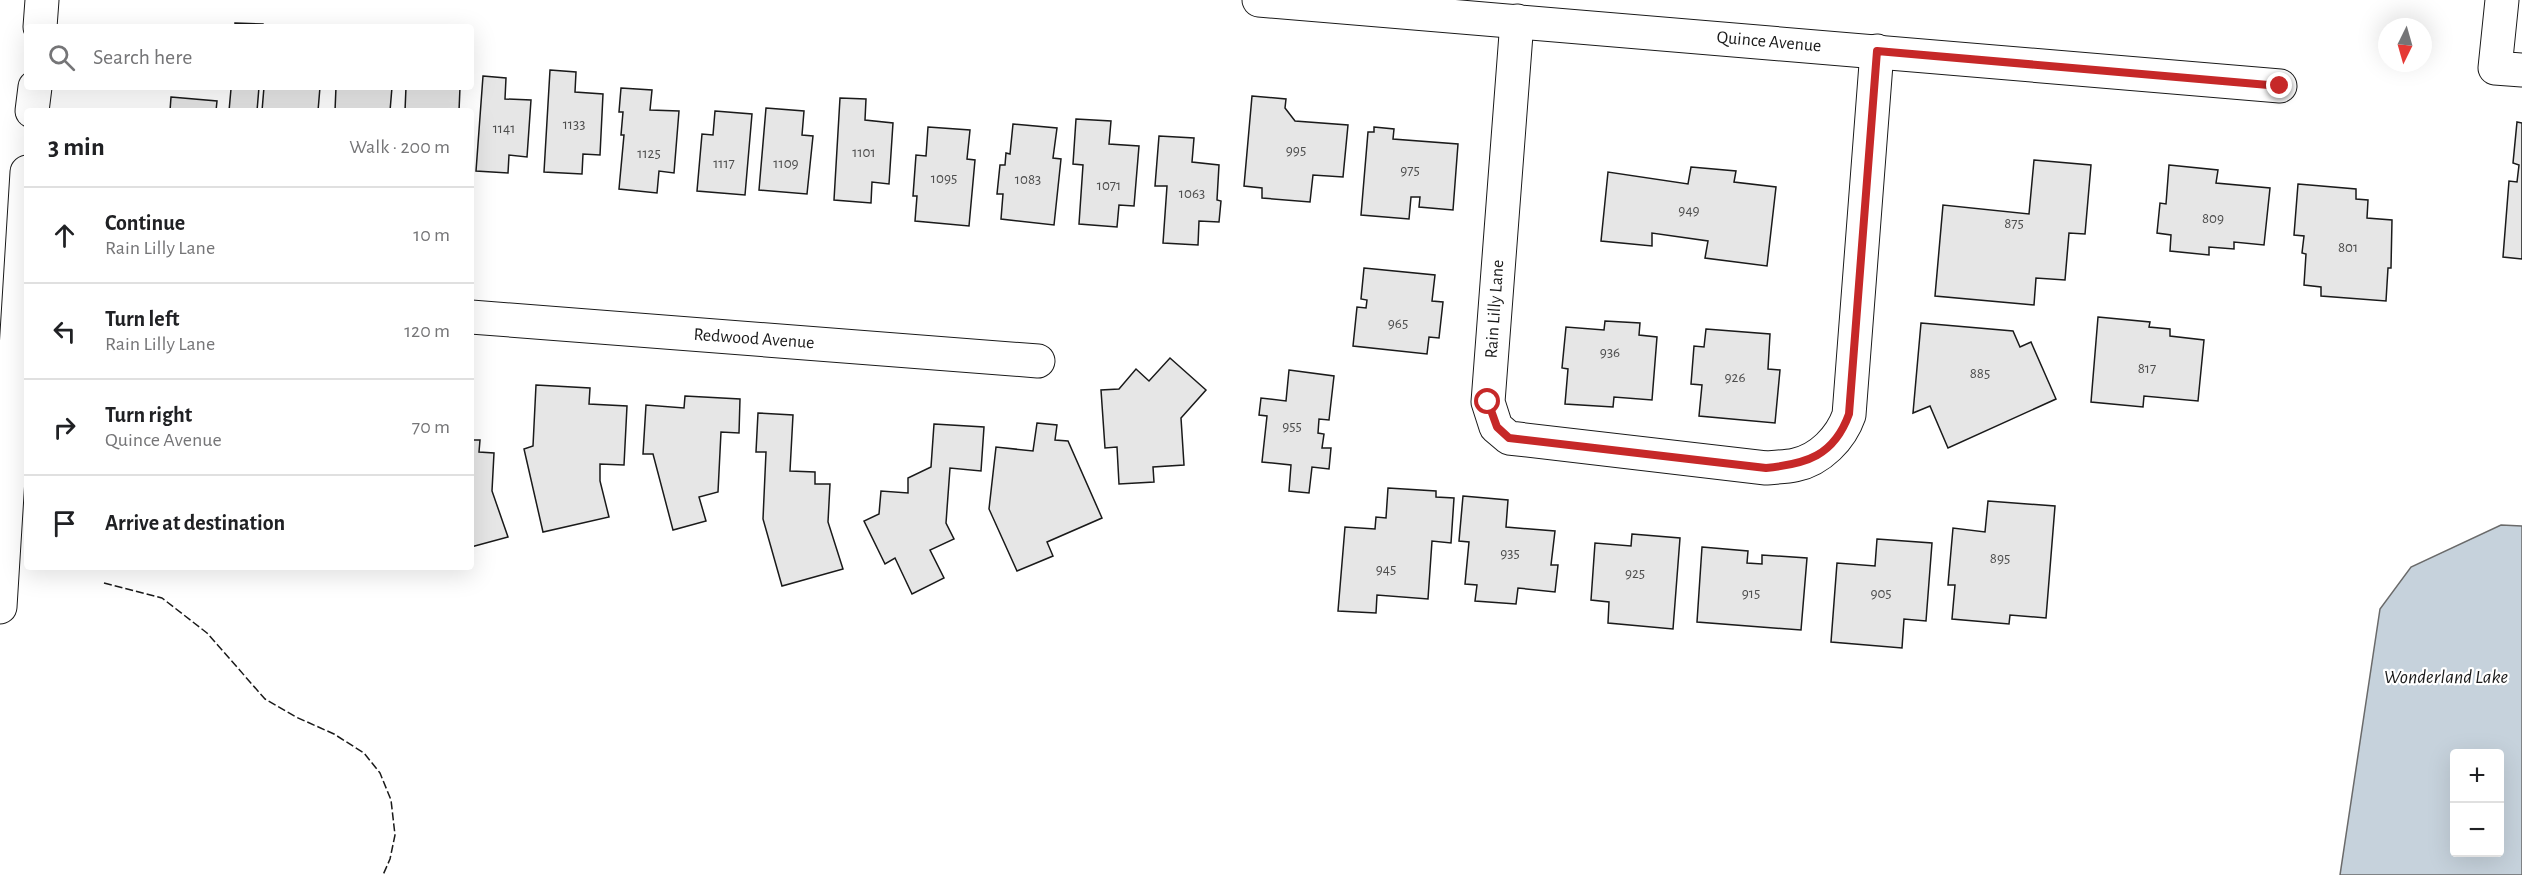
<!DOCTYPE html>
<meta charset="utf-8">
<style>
body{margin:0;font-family:"Alegreya Sans",sans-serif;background:#f2f2f2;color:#202124}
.controls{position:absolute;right:18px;bottom:18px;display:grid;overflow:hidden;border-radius:6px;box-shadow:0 6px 24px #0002}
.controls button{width:54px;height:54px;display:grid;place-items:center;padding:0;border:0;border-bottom:2px solid #e0e0e0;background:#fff;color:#202124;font:30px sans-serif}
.compass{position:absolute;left:2378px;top:18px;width:54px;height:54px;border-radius:50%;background:#fff;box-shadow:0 6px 24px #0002;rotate:185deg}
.stop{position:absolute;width:18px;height:18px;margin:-14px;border:4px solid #c62828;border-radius:50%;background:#fff}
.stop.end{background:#c62828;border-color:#fff;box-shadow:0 2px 6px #0008}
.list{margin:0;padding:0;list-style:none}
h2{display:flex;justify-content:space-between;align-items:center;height:78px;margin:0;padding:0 24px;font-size:26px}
h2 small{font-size:20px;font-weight:400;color:#757577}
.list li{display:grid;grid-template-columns:39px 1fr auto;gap:18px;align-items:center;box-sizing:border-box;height:96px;padding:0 24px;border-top:2px solid #e0e0e0}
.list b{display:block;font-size:22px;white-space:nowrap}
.list p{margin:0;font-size:20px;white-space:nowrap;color:#757577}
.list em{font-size:20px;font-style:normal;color:#757577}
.icon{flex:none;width:33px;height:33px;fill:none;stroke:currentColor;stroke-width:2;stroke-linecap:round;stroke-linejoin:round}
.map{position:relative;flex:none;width:2522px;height:875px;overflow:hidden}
.search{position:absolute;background:#fff;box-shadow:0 6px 24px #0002;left:24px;top:24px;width:450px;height:66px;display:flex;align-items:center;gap:15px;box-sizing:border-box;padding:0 21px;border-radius:6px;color:#757577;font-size:22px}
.panel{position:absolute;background:#fff;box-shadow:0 6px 24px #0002;left:24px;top:108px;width:450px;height:462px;border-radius:6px}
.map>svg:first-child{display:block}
.water{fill:#c6d2dc;stroke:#6a6a6a;stroke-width:1.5;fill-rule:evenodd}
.building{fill:#e6e6e6;stroke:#1a1a1a;stroke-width:1.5}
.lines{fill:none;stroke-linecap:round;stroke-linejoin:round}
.minor-casing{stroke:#1a1a1a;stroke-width:35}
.major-casing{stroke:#1a1a1a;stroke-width:35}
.minor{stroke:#fff;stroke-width:33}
.major{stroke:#fff;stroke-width:33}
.fence{stroke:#1a1a1a;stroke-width:1.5;stroke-dasharray:8 3;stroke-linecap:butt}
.route{stroke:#c62828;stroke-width:8}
.labels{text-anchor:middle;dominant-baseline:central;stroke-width:4.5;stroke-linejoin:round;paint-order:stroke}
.number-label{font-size:15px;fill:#4d4d4d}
.street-label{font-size:18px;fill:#1a1a1a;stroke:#fff}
.water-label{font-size:20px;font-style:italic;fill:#1a1a1a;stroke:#fff}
</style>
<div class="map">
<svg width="2522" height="875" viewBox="0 0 2522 875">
<rect width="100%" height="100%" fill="#fff"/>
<path class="water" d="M2501 525 2522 526V875H2340L2380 609 2411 567ZM2454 754H2500V852H2454Z"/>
<g class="building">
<polygon points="235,23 263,24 263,27 235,27"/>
<polygon points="550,70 576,72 575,92 603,94 600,155 583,154 582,174 544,172"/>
<polygon points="483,76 506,78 505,99 531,100 527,157 509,155 508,173 476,171"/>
<polygon points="219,87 259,87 257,111 229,111 231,89"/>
<polygon points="264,87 320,87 318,111 262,111"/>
<polygon points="336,87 392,87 390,111 335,111"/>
<polygon points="406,87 460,87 459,111 405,111"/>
<polygon points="621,88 652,90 650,110 679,111 674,173 659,171 657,193 619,189 624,135 621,135 623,112 619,112"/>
<polygon points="1252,96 1286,99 1285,108 1295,121 1348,125 1343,177 1313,175 1310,202 1262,198 1262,188 1244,186"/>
<polygon points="171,97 217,101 216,111 170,111"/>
<polygon points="840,98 866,99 865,120 893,123 889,184 872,182 871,203 834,200"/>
<polygon points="766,108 804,111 802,135 813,136 807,194 759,190"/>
<polygon points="715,111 752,114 745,195 697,191 702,134 713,135"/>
<polygon points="1076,119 1111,121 1109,144 1139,146 1134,206 1119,205 1117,227 1079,224 1083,165 1073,164"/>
<polygon points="2517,122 2522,123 2522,259 2503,257 2509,181 2517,182 2519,165 2513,163"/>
<polygon points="1013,124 1057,128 1053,158 1061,159 1054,225 1001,219 1003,194 997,194 1000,165 1005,165 1006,153 1010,154"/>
<polygon points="928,127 970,130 967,159 975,160 969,226 915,221 917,196 913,196 916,155 926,156"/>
<polygon points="1374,127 1394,129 1393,139 1458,144 1453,210 1419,207 1420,197 1411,197 1409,219 1361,215 1368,132 1374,132"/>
<polygon points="1159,136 1194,138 1192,162 1219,165 1217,200 1221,201 1219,222 1199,221 1198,245 1163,243 1167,186 1155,186"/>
<polygon points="2034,160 2091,165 2085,234 2069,233 2065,280 2036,278 2034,305 1935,296 1943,205 2029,214"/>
<polygon points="2169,165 2218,170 2216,183 2270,188 2264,245 2234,242 2234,249 2209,247 2209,255 2170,251 2171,235 2157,233 2160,203 2166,204"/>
<polygon points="1691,167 1736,171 1734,182 1776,187 1767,266 1705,258 1708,241 1652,233 1652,246 1601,241 1608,172 1688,184"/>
<polygon points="2298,184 2356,189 2356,199 2368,200 2367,218 2392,220 2391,268 2388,268 2386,301 2321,296 2321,287 2304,285 2306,254 2302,253 2304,236 2294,235"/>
<polygon points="1364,268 1435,275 1432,301 1443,302 1439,338 1429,337 1427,354 1353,346 1357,307 1366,308 1367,300 1361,299"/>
<polygon points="2098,317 2150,322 2149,327 2170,329 2170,336 2204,340 2198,401 2144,396 2143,407 2091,402"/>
<polygon points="1605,321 1640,323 1639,335 1657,337 1652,400 1614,397 1613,407 1565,404 1568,369 1562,368 1566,327 1604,330"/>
<polygon points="1921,323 2013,331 2020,347 2031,342 2056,399 1948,448 1930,406 1913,413"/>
<polygon points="1706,329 1770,334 1768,369 1780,370 1775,423 1699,416 1702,385 1691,384 1694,346 1704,347"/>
<polygon points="1170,358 1206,390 1181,418 1184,465 1153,467 1154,482 1119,484 1117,447 1105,448 1101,390 1119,389 1136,369 1149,381"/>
<polygon points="1289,370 1334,376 1329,420 1319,419 1318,433 1324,434 1322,448 1331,448 1329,469 1312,467 1309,493 1289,491 1291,465 1262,462 1267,416 1259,415 1261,398 1286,401"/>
<polygon points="536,385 590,388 589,404 627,406 624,465 600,464 600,481 609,517 543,532 524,449 533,446"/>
<polygon points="685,396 740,399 739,433 721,432 718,492 699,497 706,521 673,530 653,454 643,454 646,405 684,408"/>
<polygon points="758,413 793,415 790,471 815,472 815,484 830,484 828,522 843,569 782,586 763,519 766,452 756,452"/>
<polygon points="1037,423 1057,425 1055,440 1068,441 1102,518 1047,542 1053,556 1017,571 989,509 996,447 1033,451"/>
<polygon points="934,424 984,427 981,471 950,468 946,523 954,539 930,550 944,578 912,594 895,558 885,564 864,521 879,514 881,491 908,493 908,478 931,467"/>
<polygon points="471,440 480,440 479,452 494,453 492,491 508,537 471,547"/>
<polygon points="1388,488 1436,491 1436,497 1454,498 1451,543 1432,541 1428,599 1377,595 1376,613 1338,611 1345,527 1375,529 1376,517 1386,518"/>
<polygon points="1463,496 1508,500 1506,527 1555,531 1551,565 1558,565 1555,592 1518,588 1516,604 1475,601 1477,585 1465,584 1469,542 1459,541"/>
<polygon points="1988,501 2055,506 2046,618 2010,615 2009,624 1952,619 1955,585 1948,585 1953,528 1985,532"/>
<polygon points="1632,534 1680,538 1673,629 1608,623 1609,602 1591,600 1595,543 1631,546"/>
<polygon points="1877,539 1932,543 1926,621 1904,619 1902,648 1831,642 1837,563 1875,566"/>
<polygon points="1702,547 1748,551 1747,563 1762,564 1762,555 1807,558 1801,630 1697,622"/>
</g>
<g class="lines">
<g class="minor-casing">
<g id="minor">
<polyline points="1259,0 2280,86"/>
<polyline points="2502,0 2495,68 2522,70"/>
<path d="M1517 21 1488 402 1496 427 1509 438 1766 468C1775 467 1786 467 1795 465 1820 460 1841 438 1849 415L1877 51"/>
<polyline points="471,317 1038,361"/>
</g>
</g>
<g class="major-casing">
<g id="major">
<polyline points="40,27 42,0"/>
<polyline points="32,111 35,87"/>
<polyline points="0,607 27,172"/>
</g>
</g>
<use href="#minor" class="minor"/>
<use href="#major" class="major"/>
<polyline class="fence" points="104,583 162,598 207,633 265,699 296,717 334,734 364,753 380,773 391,800 395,835 390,859 383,875"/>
</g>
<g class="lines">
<path class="route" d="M1488 402 1497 427 1509 438 1766 468C1806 464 1834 456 1849 414L1877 51 2280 86"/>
</g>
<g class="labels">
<g class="number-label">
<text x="574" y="124">1133</text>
<text x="504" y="128">1141</text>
<text x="1296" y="150">995</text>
<text x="864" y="152">1101</text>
<text x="649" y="153">1125</text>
<text x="724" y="163">1117</text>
<text x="786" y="163">1109</text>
<text x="1410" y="170">975</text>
<text x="944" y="178">1095</text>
<text x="1028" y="179">1083</text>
<text x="1109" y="185">1071</text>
<text x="1192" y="193">1063</text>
<text x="1689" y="210">949</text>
<text x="2213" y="218">809</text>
<text x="2014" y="223">875</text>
<text x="2348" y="247">801</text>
<text x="1398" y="323">965</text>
<text x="1610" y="352">936</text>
<text x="2147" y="368">817</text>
<text x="1980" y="373">885</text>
<text x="1735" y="377">926</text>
<text x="1292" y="426">955</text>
<text x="1510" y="553">935</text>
<text x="2000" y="558">895</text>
<text x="1386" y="569">945</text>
<text x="1635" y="573">925</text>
<text x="1751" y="593">915</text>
<text x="1881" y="593">905</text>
</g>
<g class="street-label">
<text transform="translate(1769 42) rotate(5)">Quince Avenue</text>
<text transform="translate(1495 309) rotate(-86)">Rain Lilly Lane</text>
<text transform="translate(754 339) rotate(4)">Redwood Avenue</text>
</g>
<g class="water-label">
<text x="2446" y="677">Wonderland Lake</text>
</g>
</g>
</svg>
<div class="controls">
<button>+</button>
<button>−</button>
</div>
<svg class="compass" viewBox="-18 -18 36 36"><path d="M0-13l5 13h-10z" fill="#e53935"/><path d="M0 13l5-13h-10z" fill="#757577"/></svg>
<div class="stop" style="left:1488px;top:402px"></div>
<div class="stop end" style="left:2280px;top:86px"></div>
<div class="search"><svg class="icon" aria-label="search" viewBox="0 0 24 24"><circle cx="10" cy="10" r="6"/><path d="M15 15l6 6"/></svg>Search here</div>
<section class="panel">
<h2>3 min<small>Walk · 200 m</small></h2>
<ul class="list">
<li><svg class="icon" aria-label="ahead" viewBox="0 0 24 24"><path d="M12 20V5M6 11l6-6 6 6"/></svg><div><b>Continue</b><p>Rain Lilly Lane</p></div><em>10 m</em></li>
<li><svg class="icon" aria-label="left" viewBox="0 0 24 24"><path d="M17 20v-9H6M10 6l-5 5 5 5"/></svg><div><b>Turn left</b><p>Rain Lilly Lane</p></div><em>120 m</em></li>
<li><svg class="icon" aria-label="right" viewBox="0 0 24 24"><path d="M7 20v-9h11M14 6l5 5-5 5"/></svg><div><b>Turn right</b><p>Quince Avenue</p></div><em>70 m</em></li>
<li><svg class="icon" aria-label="arrive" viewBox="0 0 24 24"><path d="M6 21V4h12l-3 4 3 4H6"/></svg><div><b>Arrive at destination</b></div></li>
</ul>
</section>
</div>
